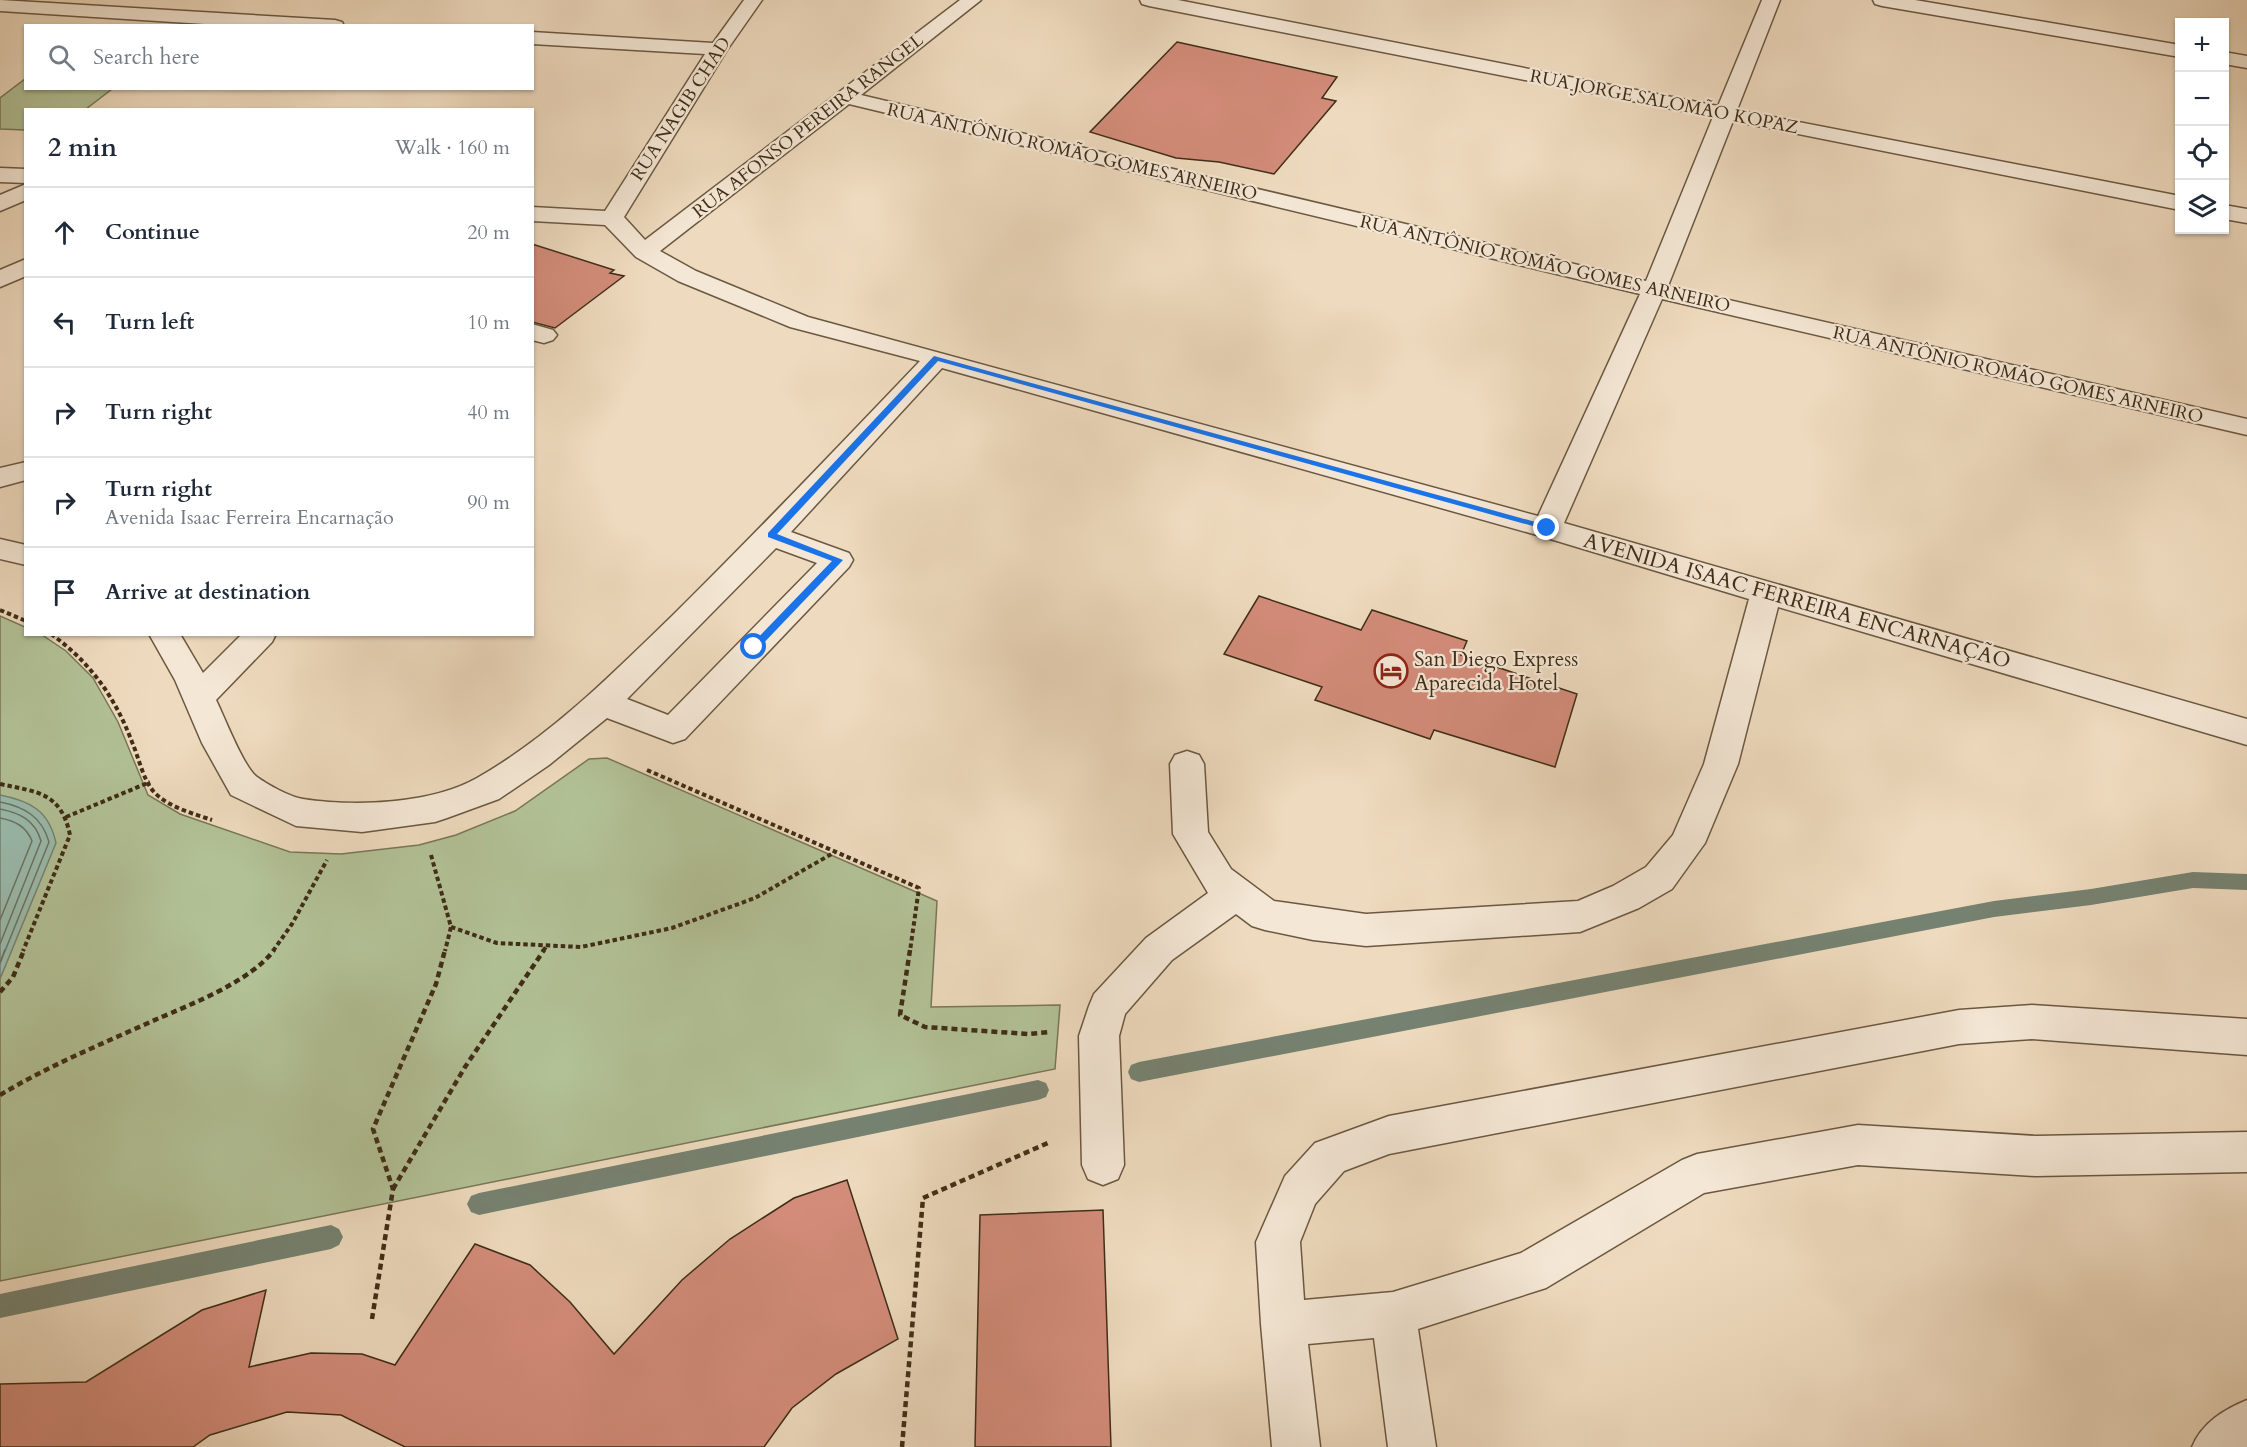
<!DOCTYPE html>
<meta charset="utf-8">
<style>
body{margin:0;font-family:Cardo,serif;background:#f6f6f7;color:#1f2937}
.controls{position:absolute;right:18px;top:18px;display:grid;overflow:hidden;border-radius:0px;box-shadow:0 2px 4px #0004}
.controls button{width:54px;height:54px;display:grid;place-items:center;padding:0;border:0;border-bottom:2px solid #e0e1e3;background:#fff;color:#1f2937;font:30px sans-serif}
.stop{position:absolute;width:18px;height:18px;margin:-14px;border:4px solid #1a73e8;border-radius:50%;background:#fff}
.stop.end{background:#1a73e8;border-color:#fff;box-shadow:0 2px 6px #0008}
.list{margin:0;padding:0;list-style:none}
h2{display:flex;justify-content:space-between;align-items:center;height:78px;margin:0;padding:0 24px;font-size:26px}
h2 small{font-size:20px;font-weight:400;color:#747a83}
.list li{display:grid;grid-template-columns:39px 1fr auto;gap:18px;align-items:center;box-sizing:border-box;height:90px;padding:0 24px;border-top:2px solid #e0e1e3}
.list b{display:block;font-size:22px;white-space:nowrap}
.list p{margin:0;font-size:20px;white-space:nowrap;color:#747a83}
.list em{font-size:20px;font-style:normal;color:#747a83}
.icon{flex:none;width:33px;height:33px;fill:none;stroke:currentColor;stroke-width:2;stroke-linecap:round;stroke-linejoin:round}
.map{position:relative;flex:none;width:2247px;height:1447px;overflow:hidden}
.search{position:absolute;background:#fff;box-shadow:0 2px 4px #0004;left:24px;top:24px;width:510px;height:66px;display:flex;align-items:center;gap:15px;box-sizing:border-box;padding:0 21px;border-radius:0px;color:#747a83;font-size:22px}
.panel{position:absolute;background:#fff;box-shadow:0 2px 4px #0004;left:24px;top:108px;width:510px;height:528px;border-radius:0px}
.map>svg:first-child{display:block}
.green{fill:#b2c196;stroke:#787756;stroke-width:1.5}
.water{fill:#9abbad;stroke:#768271;stroke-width:1.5}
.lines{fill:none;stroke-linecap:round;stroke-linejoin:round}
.shore-far1{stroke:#6c7462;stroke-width:1.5}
.shore{stroke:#6c7462;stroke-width:2}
.stream{fill:#768271;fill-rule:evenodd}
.building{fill:#d38c7a;stroke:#3f2d17;stroke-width:1.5}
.minor-casing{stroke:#6b5841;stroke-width:3}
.path-far1{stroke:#3f2d17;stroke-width:4;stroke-dasharray:4.5 3;stroke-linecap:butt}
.path{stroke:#3f2d17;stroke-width:4.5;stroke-dasharray:6 4;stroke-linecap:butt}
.minor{fill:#f4e7d5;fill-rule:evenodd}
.route{fill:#1a73e8}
.labels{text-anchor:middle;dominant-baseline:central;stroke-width:4.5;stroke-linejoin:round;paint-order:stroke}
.far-street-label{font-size:18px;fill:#3f2d17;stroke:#f4e7d5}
.street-label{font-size:21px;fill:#3f2d17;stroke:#f4e7d5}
.poi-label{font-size:21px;fill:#3f2d17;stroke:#f4e7d5;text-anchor:start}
</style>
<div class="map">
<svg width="2247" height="1447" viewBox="0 0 2247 1447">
<rect width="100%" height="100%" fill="#eedabe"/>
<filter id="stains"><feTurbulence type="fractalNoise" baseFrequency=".00333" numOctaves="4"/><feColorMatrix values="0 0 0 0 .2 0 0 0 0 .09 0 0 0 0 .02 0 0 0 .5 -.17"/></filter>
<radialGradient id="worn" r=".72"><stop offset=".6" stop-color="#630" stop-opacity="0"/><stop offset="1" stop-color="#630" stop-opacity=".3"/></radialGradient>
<g class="green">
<polygon points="25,79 26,88 112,89 86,109 26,110 25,130 0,129 0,98"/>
<polygon points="0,616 25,627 26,634 42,635 66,651 93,678 118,722 148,795 180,814 290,852 341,854 419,845 456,835 515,811 589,759 607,758 937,901 931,1007 1060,1005 1055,1069 0,1281"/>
</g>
<path class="water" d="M0 795C31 801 49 811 56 843L0 979Z"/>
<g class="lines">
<g class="shore-far1">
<path d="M0 802C25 807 42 817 49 842L5 951"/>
<path d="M0 809C20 813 35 820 41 841L0 944"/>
<path d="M0 818C15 821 26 826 32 841L0 920"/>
</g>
<polyline class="shore" points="0,963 5,950"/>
<g class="stream">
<polygon points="2193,872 2247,874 2247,890 2193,888 2091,905 1994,917 1139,1082 1131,1079 1128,1072 1131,1065 1139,1062 1994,901 2091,889"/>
<polygon points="1038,1080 1046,1083 1049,1090 1046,1097 1038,1100 479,1215 471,1212 467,1204 471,1196 479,1193"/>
<polygon points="331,1225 339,1229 343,1237 339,1245 331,1249 0,1318 0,1294"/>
</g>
</g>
<g class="building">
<polygon points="1177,42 1337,77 1322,98 1336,101 1274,174 1219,162 1176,158 1090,132"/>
<polygon points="532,244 614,270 610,273 624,276 555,328 532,322"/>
<polygon points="1259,596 1361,630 1372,610 1467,641 1461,655 1577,694 1555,767 1434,730 1430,739 1315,700 1322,687 1224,654"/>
<polygon points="847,1180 898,1339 836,1374 792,1408 764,1447 405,1447 341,1415 287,1412 210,1435 193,1447 0,1447 0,1384 86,1382 202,1310 266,1290 249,1367 311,1353 362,1354 395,1365 475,1244 530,1265 570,1302 614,1354 682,1280 730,1239 794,1198"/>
<polygon points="1103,1210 1111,1447 975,1447 980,1215"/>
</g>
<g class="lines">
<g class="minor-casing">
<g id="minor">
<polygon points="0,0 335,20 342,22 344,26 236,26 0,11"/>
<path d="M744 0H762L727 50 624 217 645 240 960 0H981L861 95 1646 281 1713 117 1149 6 1142 4 1140 0H1178L1718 106 1762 0H1780L1737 110 2180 196V210L1733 121 1668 286 2247 419V435L1662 299 1564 523 2247 719V745L1778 607 1738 764 1705 843 1672 889 1639 908 1580 932 1366 946 1313 940 1265 930 1252 926 1236 914 1172 960 1125 1014 1119 1036 1124 1165 1118 1179 1103 1185 1088 1179 1082 1165 1079 1036 1089 1006 1094 994 1146 938 1208 893 1173 834 1170 764 1175 755 1187 751 1199 755 1204 764 1208 832 1231 869 1274 901 1366 914 1578 901 1613 886 1646 867 1673 835 1704 764 1749 599 1537 535 942 368 791 532 849 553 853 560 849 567 685 739 673 743 607 718 549 765 499 799 447 818 435 822 362 832 296 826 231 795 202 743 175 680 149 634H180L203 673 242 634H276L272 642 216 700C224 716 244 768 257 777 268 785 290 797 303 799 355 807 431 804 477 778 551 736 612 674 673 615 757 532 838 447 920 361L790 327 678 281 636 257 605 225 532 221V207L605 211 705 54 532 44V32L713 43ZM849 104 1640 294 1538 516 808 317 696 271 660 251ZM776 548 817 563 668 715 627 699Z"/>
<polygon points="1873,0 1915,0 2180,45 2180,57 1882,6 1875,4"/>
<polygon points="2224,52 2247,56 2247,68 2224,64"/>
<polygon points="0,168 26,169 26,183 0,182"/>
<polygon points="26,184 26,200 0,211 0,195"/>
<polygon points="2224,205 2247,209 2247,223 2224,219"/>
<polygon points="26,259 26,276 0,287 0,270"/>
<polygon points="532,324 553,330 557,335 553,340 544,343 532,340"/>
<polygon points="26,462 26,480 0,487 0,468"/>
<polygon points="0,539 26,545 26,565 0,559"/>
<polygon points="2032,1005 2247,1019 2247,1055 2032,1039 1959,1044 1389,1154 1344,1171 1315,1204 1300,1242 1304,1300 1393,1292 1521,1253 1682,1160 1697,1154 1858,1125 2036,1136 2247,1132 2247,1172 2036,1176 1858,1165 1704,1193 1546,1288 1418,1329 1436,1447 1388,1447 1374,1338 1308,1344 1320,1447 1272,1447 1261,1324 1256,1242 1285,1176 1315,1143 1389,1116 1959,1010"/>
<path d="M2247 1400V1447H2192C2202 1423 2223 1410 2247 1400Z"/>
</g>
</g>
<g class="path-far1">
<polyline points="0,610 26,621"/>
<path d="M51 634C90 662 115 697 132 742 139 758 143 780 154 792 168 807 194 814 212 820"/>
<polyline points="647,770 919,888 910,951"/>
<path d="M0 784C37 792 61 792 70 835L23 951"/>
<polyline points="66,817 150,782"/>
<polyline points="431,855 451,927 445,951"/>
<polyline points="451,927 497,943 581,947 672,928 755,898 835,852"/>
<polyline points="273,951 292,924 327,860"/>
<polyline points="543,951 546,947"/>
</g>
<g class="path">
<polyline points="910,950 900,1015 925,1027 1028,1034 1050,1032"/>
<polyline points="0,992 13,977 24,950"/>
<path d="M0 1095C50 1065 104 1043 157 1019 192 1004 251 981 274 950"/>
<polyline points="393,1189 465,1067 544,950"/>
<polyline points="372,1319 393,1189 373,1129 436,984 445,950"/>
<polyline points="902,1447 923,1198 1050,1142"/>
</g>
<use href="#minor" class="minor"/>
</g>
<polygon class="route" points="934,356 1550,526 1552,528 1547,530 938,361 777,534 843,560 757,650 751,650 751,645 832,561 768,537 768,533"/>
<defs>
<g id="hotel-ring" transform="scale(1.725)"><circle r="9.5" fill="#f4e7d5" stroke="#8f2418" stroke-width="1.5"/><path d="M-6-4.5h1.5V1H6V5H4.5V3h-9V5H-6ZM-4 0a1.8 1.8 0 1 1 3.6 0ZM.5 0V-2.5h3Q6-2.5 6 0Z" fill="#8f2418"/></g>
</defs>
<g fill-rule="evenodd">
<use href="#hotel-ring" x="1391" y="671"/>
</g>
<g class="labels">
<g class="far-street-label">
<text transform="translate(1664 102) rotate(11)">RUA JORGE SALOMÃO KOPAZ</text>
<text transform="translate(681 109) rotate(-57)">RUA NAGIB CHAD</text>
<text transform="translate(808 126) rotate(-38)">RUA AFONSO PEREIRA RANGEL</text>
<text transform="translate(1072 152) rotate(13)">RUA ANTÔNIO ROMÃO GOMES ARNEIRO</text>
<text transform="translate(1545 264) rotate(13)">RUA ANTÔNIO ROMÃO GOMES ARNEIRO</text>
<text transform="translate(2018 375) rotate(13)">RUA ANTÔNIO ROMÃO GOMES ARNEIRO</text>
</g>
<g class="street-label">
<text transform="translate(1797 601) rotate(16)">AVENIDA ISAAC FERREIRA ENCARNAÇÃO</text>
</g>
<g class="poi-label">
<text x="1414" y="659">San Diego Express<tspan x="1414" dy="24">Aparecida Hotel</tspan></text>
</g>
</g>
<rect width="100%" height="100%" filter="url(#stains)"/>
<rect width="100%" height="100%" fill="url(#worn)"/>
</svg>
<div class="controls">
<button>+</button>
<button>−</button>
<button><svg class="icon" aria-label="locate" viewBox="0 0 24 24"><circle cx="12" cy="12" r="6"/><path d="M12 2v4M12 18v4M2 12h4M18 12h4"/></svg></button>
<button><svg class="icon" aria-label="layers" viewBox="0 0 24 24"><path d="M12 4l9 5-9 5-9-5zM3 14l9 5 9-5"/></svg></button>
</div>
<div class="stop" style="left:754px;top:647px"></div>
<div class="stop end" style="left:1547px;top:528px"></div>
<div class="search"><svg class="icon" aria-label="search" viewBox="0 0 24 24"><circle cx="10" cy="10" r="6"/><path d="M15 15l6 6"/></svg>Search here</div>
<section class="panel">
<h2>2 min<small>Walk · 160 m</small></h2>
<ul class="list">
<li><svg class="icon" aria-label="ahead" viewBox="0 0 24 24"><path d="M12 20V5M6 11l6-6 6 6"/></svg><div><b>Continue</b></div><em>20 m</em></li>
<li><svg class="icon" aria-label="left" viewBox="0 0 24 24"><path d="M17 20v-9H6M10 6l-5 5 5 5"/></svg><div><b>Turn left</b></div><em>10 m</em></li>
<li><svg class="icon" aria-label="right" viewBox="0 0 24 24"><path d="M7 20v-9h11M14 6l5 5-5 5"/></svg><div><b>Turn right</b></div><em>40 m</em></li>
<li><svg class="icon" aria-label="right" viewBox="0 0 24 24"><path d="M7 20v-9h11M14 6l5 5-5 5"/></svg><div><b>Turn right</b><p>Avenida Isaac Ferreira Encarnação</p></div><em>90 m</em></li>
<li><svg class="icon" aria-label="arrive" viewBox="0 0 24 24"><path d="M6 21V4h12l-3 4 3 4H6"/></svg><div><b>Arrive at destination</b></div></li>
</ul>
</section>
</div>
